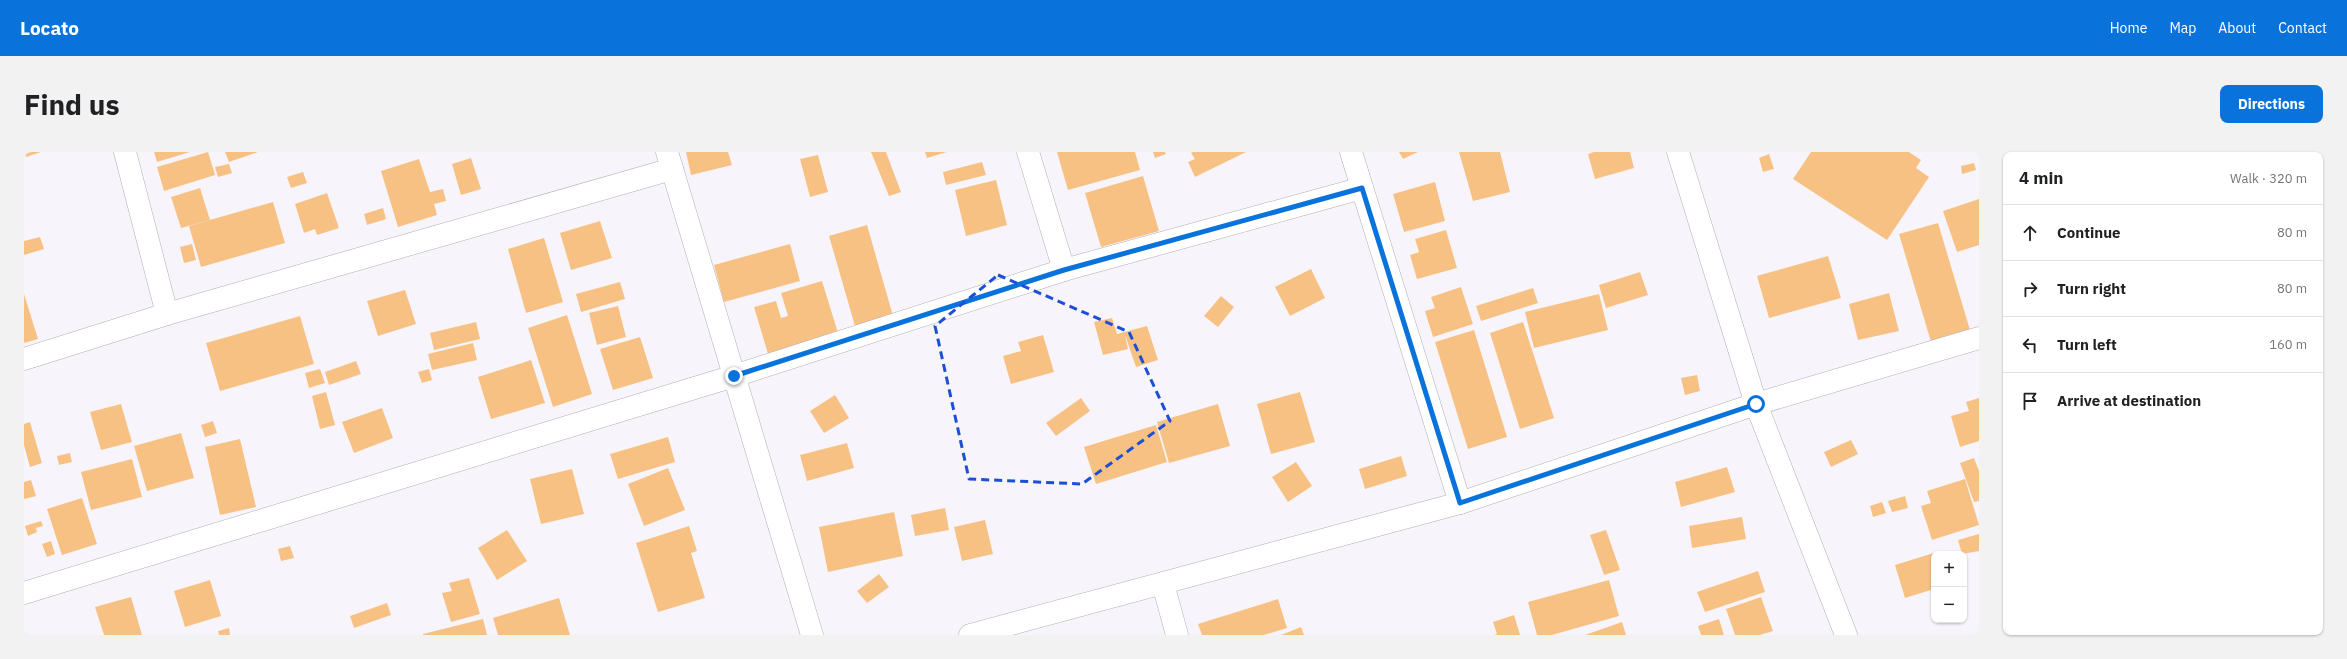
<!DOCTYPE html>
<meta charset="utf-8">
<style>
body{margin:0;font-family:"IBM Plex Sans",sans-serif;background:#f2f2f2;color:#202124}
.controls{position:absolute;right:12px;bottom:12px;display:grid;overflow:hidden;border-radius:8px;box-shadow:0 1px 3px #0004}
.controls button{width:36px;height:36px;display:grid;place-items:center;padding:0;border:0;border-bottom:1px solid #e0e0e0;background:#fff;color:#202124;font:20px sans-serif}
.stop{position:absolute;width:12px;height:12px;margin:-9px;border:3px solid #0a73db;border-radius:50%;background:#fff}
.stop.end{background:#0a73db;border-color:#fff;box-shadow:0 1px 4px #0008}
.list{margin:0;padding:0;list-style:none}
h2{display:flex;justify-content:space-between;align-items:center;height:52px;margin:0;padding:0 16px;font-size:17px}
h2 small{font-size:13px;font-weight:400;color:#757577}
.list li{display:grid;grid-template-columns:26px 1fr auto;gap:12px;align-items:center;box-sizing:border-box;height:56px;padding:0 16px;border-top:1px solid #e0e0e0}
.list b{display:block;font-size:15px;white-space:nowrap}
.list em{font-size:13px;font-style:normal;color:#757577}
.icon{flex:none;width:22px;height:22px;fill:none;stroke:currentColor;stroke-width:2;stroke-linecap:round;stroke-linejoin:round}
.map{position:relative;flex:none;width:1955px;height:483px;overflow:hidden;border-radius:8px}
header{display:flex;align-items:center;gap:24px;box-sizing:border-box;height:56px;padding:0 20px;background:#0a73db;color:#fff}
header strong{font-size:19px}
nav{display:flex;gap:22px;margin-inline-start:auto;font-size:14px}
.intro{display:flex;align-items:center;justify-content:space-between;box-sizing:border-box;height:96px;padding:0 24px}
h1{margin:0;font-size:28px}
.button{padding:10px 18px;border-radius:8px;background:#0a73db;color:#fff;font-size:14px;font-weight:700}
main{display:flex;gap:24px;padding:0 24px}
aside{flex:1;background:#fff;border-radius:8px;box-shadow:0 1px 3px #0004}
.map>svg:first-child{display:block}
.building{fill:#f8c184}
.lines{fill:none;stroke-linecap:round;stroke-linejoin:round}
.minor-casing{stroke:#b0aeb4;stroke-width:23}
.minor{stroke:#fff;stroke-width:22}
.route{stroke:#0a73db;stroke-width:5}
.marked{fill:none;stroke:#1d4ed8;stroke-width:3;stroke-dasharray:8 5;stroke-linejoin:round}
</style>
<header>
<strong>Locato</strong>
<nav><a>Home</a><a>Map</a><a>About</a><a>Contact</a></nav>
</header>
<div class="intro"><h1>Find us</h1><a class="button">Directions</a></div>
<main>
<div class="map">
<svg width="1955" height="483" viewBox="0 0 1955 483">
<rect width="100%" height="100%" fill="#f7f5fb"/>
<g class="building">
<polygon points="0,0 17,0 2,5"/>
<polygon points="130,0 166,0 133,10"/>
<polygon points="184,0 191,23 140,39 133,15"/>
<polygon points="201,0 234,0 205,10"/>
<polygon points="662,0 704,0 708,13 667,23"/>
<polygon points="847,0 862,0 877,40 865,44"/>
<polygon points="901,0 923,0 903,6"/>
<polygon points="1033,0 1111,0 1116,18 1044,38"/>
<polygon points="1129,0 1141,0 1142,2 1131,6"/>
<polygon points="1169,0 1222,0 1171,25 1164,10 1171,7 1167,1"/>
<polygon points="1375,0 1394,0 1379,7"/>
<polygon points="1435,0 1476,0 1486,40 1449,49"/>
<polygon points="1570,0 1606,0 1610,16 1571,27 1564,2"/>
<polygon points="1787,0 1885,0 1897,8 1892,16 1905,25 1863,88 1769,27"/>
<polygon points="1745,2 1750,17 1739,20 1735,6"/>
<polygon points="794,3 804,40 786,45 776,7"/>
<polygon points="447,6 457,37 437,43 428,12"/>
<polygon points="395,7 406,40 419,37 422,49 410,52 413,63 374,75 357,19"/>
<polygon points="958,10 962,23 922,33 919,20"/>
<polygon points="1950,11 1952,18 1938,22 1937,14"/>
<polygon points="205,12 208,21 194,25 191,15"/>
<polygon points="279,20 283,31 267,36 263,25"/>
<polygon points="1119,24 1135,79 1077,95 1061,41"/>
<polygon points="972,28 983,73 942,84 931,38"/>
<polygon points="1411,30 1421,69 1380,80 1369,42"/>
<polygon points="176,36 186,68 157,76 147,45"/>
<polygon points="303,41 315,76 293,83 291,77 280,81 271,52"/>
<polygon points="1955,47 1955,93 1933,100 1919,59"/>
<polygon points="249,50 261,91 177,115 165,74"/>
<polygon points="359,56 362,67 343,73 340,62"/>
<polygon points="576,69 588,106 547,118 536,81"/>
<polygon points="1914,71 1946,178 1907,190 1875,82"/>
<polygon points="843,73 869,164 831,174 805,84"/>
<polygon points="1422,78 1433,116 1393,127 1386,103 1395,100 1391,87"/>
<polygon points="16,85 20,97 0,103 0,89"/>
<polygon points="520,86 539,150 502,161 484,97"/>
<polygon points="168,92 172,108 160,111 156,95"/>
<polygon points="766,92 776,129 700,150 690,113"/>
<polygon points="1804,104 1817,146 1745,166 1733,124"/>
<polygon points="1287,117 1301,146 1266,164 1251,135"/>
<polygon points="1616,120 1624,143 1582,156 1575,133"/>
<polygon points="798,129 814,181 744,202 730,155 752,149 757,166 764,164 757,141"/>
<polygon points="596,130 601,147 557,160 552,142"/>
<polygon points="1437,135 1449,172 1409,185 1401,159 1411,156 1407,145"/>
<polygon points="1509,136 1514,151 1457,169 1452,154"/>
<polygon points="381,138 392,172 354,184 343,149"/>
<polygon points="1865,141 1875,179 1834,188 1825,152"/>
<polygon points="0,142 14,187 0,191"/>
<polygon points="1575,142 1584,178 1510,196 1501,160"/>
<polygon points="1197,144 1210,155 1194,175 1180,164"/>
<polygon points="594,154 602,185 573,193 565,161"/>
<polygon points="543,163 568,242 529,255 504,176"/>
<polygon points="276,164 290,212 196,239 182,191"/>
<polygon points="1088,166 1093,182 1123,174 1134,208 1112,215 1101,183 1104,197 1079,203 1070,170"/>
<polygon points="452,170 456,187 410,198 406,181"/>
<polygon points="1499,170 1530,266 1496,277 1466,181"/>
<polygon points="1450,178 1483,285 1444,297 1411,190"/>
<polygon points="1019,183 1030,220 987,232 979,204 997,199 994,190"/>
<polygon points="616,185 629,226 589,238 576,197"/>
<polygon points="449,191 453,208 408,218 404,202"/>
<polygon points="507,208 521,251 467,267 454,225"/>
<polygon points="332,209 337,222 305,233 301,220"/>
<polygon points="296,217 301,231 285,236 281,221"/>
<polygon points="405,217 408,228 398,231 394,220"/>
<polygon points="1673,223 1676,239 1661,243 1657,226"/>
<polygon points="302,240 311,273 296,277 288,244"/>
<polygon points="1276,240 1291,290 1247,302 1233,252"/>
<polygon points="811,243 825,266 800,281 786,259"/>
<polygon points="1057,246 1066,259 1032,284 1022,271"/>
<polygon points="1955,246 1955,289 1936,295 1927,264 1945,259 1942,250"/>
<polygon points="97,252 108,290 77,298 66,260"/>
<polygon points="1194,252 1206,294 1145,311 1133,270"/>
<polygon points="358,256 369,286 330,301 318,270"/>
<polygon points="189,269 193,281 181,285 177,273"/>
<polygon points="6,270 18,311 6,315 0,293 0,272"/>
<polygon points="1132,273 1143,310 1072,332 1060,295"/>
<polygon points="157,281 170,326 123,339 110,294"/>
<polygon points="644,285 651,310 594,327 586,302"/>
<polygon points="216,287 232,355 196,363 181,295"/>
<polygon points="1827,288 1834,302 1807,315 1800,300"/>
<polygon points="823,291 830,316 783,329 776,303"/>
<polygon points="46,301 48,310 35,313 33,304"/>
<polygon points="1377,304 1383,324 1341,337 1335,317"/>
<polygon points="1950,306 1955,319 1955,349 1950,350 1936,311"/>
<polygon points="108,307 118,345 67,358 57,320"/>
<polygon points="1272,310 1288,334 1264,350 1248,325"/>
<polygon points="1703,315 1711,340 1657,355 1651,330"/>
<polygon points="644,316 661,358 620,374 604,332"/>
<polygon points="548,317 560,362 517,372 506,327"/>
<polygon points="1941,327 1955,373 1908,388 1897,354 1907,351 1903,339"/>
<polygon points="7,328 12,344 0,347 0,330"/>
<polygon points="1881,344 1884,356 1868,360 1864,349"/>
<polygon points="58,346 73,392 38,403 23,357"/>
<polygon points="1858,350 1862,361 1849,365 1846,354"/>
<polygon points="921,356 925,378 891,384 887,363"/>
<polygon points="870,360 879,404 804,420 795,375"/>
<polygon points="1718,365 1722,387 1668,396 1665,374"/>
<polygon points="961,368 969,402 938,409 930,375"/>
<polygon points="17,369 19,374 12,376 13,380 4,384 1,374"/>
<polygon points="665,374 673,399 667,401 681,446 634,460 612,391"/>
<polygon points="483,378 503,409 473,428 454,396"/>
<polygon points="1582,378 1596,418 1580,423 1566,383"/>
<polygon points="1955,382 1955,399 1938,402 1934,388"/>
<polygon points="27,389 31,402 23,405 18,392"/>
<polygon points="266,394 270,406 257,409 254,397"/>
<polygon points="1913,400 1913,402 1910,402 1910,437 1881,446 1871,413"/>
<polygon points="1734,419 1741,440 1681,460 1673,440"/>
<polygon points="855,422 865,435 843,451 833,439"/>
<polygon points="445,426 456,462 427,470 418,441 428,439 425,431"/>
<polygon points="186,428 197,464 161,475 150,439"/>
<polygon points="1585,428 1595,464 1528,483 1513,483 1504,450"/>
<polygon points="107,445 118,483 80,483 71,455"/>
<polygon points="1737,445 1749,479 1736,483 1711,483 1702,457"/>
<polygon points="535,446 546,483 474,483 469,466"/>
<polygon points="1254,447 1263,476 1240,483 1178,483 1174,472"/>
<polygon points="363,451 367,463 330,476 326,464"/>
<polygon points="1490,463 1496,483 1470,483 1473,482 1469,470"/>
<polygon points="459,467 463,483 399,483 399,482"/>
<polygon points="1695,467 1700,483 1677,483 1674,474"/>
<polygon points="1598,470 1602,483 1561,483"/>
<polygon points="1277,475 1280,483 1257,483"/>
<polygon points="205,476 206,483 195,483 194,479"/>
</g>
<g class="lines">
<g class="minor-casing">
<g id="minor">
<polyline points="101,0 143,162"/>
<polyline points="643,0 788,483"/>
<polyline points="1004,0 1040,118"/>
<polyline points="1327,0 1436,351"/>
<polyline points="1654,0 1732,252 1822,483"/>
<polyline points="0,207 143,162 648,17"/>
<polyline points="1139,432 1153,483"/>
<polyline points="0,441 710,224 1040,118 1338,36"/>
<polyline points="946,483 1436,351 1732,252 1955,186"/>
</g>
</g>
<use href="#minor" class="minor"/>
</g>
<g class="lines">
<polyline class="route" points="710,224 1040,118 1338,36 1436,351 1732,252"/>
</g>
<path class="marked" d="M974 123 1105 180 1146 269 1058 332 945 327 911 174Z"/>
</svg>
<div class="controls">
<button>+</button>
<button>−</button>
</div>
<div class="stop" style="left:1732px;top:252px"></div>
<div class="stop end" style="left:710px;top:224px"></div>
</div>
<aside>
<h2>4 min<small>Walk · 320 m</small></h2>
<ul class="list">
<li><svg class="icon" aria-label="ahead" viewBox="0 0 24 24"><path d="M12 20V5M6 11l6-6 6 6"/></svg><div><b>Continue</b></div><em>80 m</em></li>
<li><svg class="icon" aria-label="right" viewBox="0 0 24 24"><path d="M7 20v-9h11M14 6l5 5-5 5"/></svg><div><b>Turn right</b></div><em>80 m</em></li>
<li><svg class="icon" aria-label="left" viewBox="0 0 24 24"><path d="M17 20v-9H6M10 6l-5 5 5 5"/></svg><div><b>Turn left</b></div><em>160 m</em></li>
<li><svg class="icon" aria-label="arrive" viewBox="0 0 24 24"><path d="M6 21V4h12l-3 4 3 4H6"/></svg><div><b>Arrive at destination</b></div></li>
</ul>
</aside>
</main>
